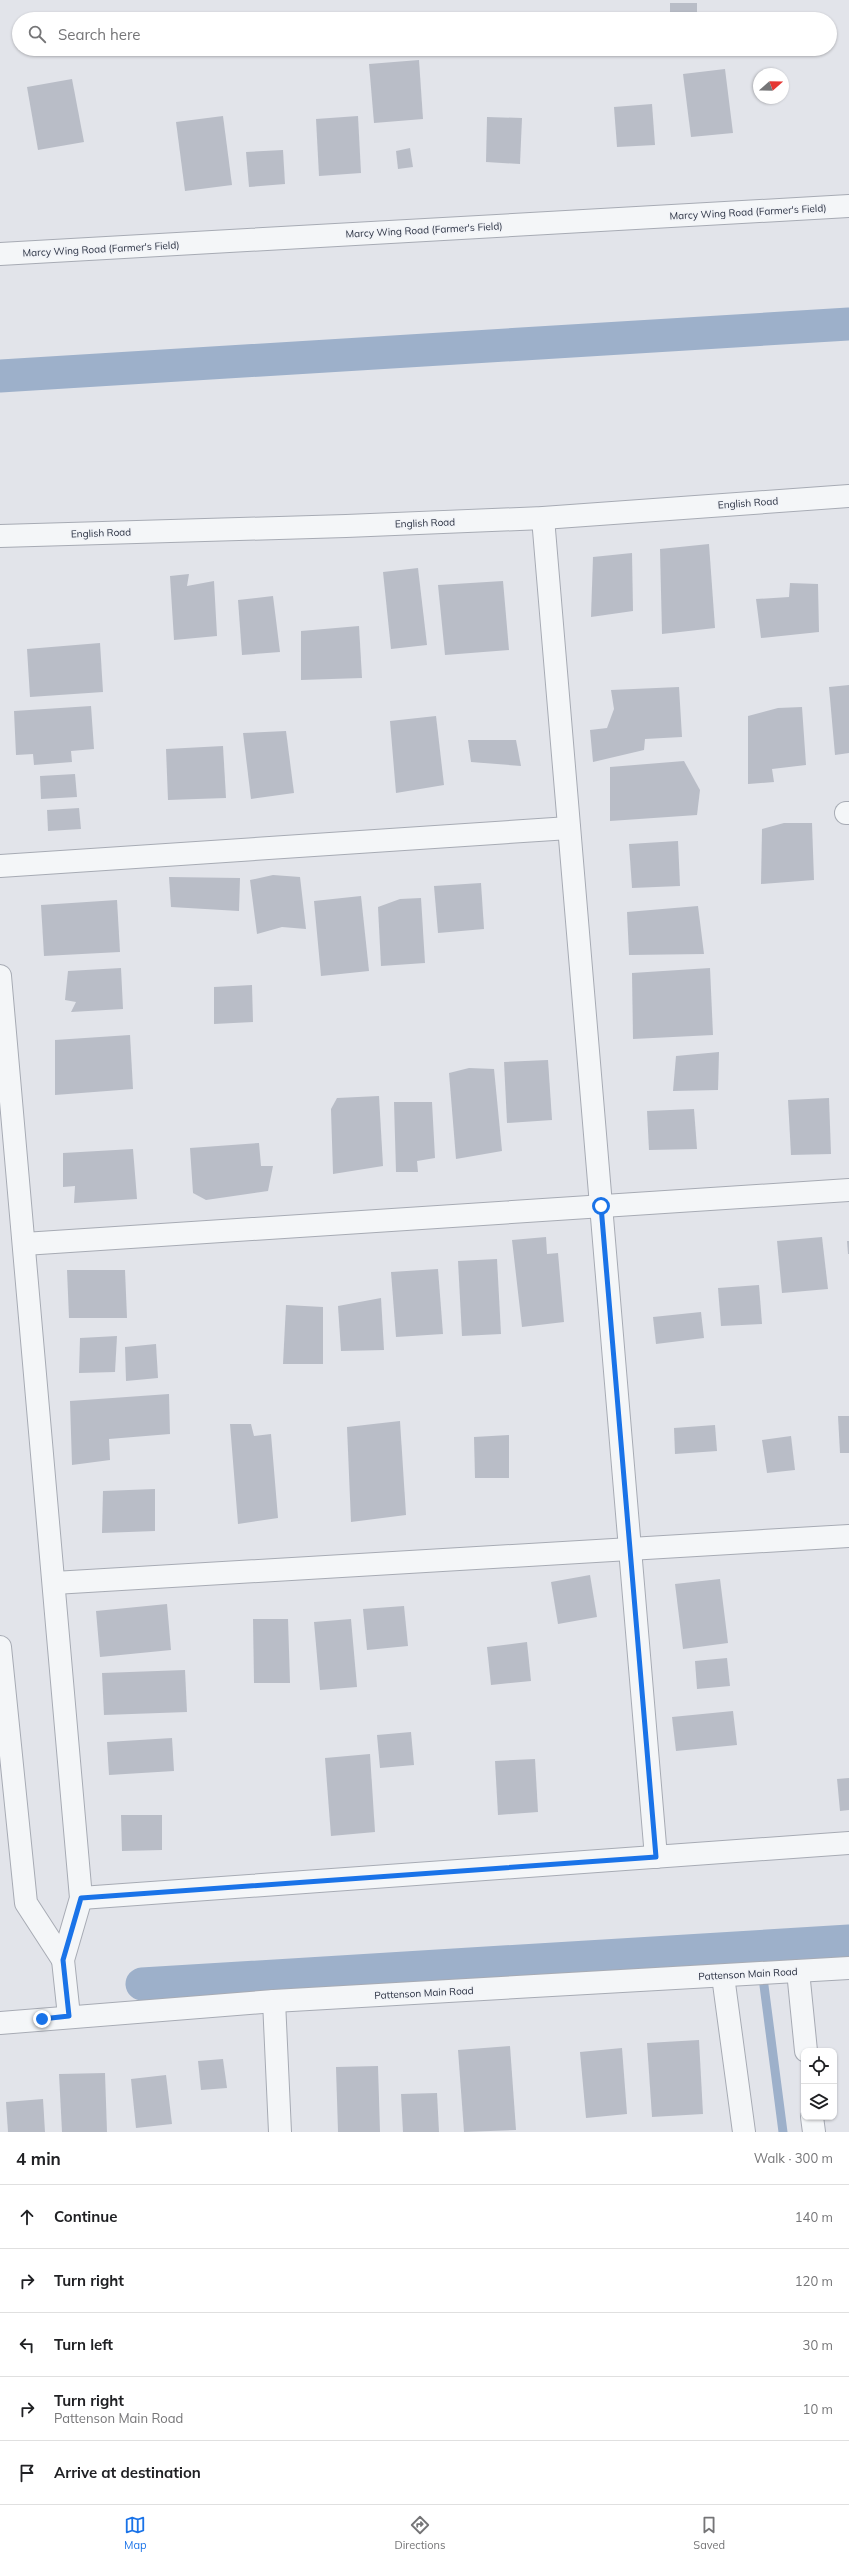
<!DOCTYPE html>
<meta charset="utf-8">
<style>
body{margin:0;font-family:Mulish,sans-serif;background:#f2f2f2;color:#202124}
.controls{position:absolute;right:12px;bottom:12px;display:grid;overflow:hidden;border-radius:8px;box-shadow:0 1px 3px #0004}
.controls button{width:36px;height:36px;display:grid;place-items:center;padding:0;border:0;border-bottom:1px solid #e0e0e0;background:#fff;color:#202124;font:20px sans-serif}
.compass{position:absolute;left:753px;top:68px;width:36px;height:36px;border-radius:50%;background:#fff;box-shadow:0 1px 3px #0004;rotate:70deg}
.stop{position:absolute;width:12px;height:12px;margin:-9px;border:3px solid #1a73e8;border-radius:50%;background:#fff}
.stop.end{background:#1a73e8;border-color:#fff;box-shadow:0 1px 4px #0008}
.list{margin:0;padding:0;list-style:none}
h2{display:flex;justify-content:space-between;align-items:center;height:52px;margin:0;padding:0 16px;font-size:17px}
h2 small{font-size:13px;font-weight:400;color:#757577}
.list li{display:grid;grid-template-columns:26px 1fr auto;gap:12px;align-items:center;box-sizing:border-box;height:64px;padding:0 16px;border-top:1px solid #e0e0e0}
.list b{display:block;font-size:15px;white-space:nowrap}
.list p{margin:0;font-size:13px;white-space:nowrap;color:#757577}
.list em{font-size:13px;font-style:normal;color:#757577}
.icon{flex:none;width:22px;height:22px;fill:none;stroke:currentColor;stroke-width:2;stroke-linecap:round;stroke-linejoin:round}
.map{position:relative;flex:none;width:849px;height:2132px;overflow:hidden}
.search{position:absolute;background:#fff;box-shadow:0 1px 3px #0004;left:12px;right:12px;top:12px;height:44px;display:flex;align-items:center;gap:10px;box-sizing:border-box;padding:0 14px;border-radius:22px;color:#757577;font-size:15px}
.sheet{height:372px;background:#fff}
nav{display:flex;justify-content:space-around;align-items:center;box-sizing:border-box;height:56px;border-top:1px solid #e0e0e0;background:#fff;font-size:11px;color:#757577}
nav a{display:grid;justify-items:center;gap:2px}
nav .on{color:#1a73e8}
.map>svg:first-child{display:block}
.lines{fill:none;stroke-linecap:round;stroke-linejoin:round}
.stream{stroke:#9db0ca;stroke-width:9}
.canal{stroke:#9db0ca;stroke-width:33}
.building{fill:#b9bdc7}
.minor-casing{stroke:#a7abb4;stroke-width:24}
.minor{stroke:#f4f6f8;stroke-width:22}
.route{stroke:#1a73e8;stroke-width:5}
.labels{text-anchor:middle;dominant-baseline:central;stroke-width:3;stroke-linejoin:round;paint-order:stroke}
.street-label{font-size:10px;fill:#2a3142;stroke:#f1f3f7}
</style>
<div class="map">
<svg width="849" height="2132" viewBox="0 0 849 2132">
<rect width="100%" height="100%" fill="#e2e4ea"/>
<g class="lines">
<polyline class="stream" points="759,1947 783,2132"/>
<g class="canal">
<polyline points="0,376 849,324"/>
<polyline points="142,1984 849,1941"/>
</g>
</g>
<g class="building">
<rect x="670" y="3" width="27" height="16"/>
<polygon points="645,13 646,19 607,19 607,18"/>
<polygon points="612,49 625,49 626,50 612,52"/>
<polygon points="419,60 423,119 374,123 369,64"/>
<polygon points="725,69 733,133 691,137 683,74"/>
<polygon points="72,79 84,142 38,150 27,87"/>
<polygon points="652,104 655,145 617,147 614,107"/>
<polygon points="223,116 232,185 185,191 176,122"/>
<polygon points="358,116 361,173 319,176 316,119"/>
<polygon points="487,117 522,118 520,164 486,162"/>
<polygon points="410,148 413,167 398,169 396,151"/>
<polygon points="283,150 285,184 249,187 246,152"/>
<polygon points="709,544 715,628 662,634 660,549"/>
<polygon points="632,553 633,611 591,617 593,557"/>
<polygon points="418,568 427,645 391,649 383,572"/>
<polygon points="189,574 187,586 214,581 217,636 174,640 170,576"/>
<polygon points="503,581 509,650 445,655 438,585"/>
<polygon points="790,583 818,584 819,632 761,638 756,599 789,597"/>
<polygon points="273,596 280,652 242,655 238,600"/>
<polygon points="359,626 362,678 301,680 301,631"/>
<polygon points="100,643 103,692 30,697 27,649"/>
<polygon points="849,685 849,753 835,755 829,687"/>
<polygon points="679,687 682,737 645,739 644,750 593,762 590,730 607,728 614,709 611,690"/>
<polygon points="91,706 94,749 71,751 72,762 34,765 33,754 16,755 14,711"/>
<polygon points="802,707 806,765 772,769 774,782 748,784 748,716 778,708"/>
<polygon points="436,716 444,785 396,793 390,721"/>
<polygon points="286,731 294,793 251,799 243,733"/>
<polygon points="468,740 516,740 521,766 471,762"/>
<polygon points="223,746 226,798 168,800 166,749"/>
<polygon points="684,761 700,790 697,815 610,821 610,767"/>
<polygon points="75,774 77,797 41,799 40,776"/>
<polygon points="79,808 81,829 48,831 47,810"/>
<polygon points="784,823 812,823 814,880 761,884 762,829"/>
<polygon points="678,841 680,886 632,888 629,844"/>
<polygon points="273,875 300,877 306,929 282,927 257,934 250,880"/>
<polygon points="169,877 240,878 239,911 171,907"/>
<polygon points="481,883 484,929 438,933 434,886"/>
<polygon points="361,896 369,971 321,976 314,901"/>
<polygon points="421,898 425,963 381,966 378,907 400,899"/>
<polygon points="117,900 120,952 44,956 41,905"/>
<polygon points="698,906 704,954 629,955 627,912"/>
<polygon points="121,968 123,1009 71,1012 76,1002 65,1000 68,971"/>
<polygon points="710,968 713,1035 633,1039 632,973"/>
<polygon points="252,985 253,1022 214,1024 214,987"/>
<polygon points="130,1035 133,1089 55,1095 55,1040"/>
<polygon points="719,1052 718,1090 673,1091 676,1056"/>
<polygon points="548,1060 552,1120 507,1123 504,1062"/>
<polygon points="469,1068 494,1069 502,1151 456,1159 449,1073"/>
<polygon points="379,1096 383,1166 333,1174 331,1109 337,1098"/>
<polygon points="829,1098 831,1154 791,1155 788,1100"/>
<polygon points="394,1102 432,1102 435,1158 417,1161 418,1172 396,1172"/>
<polygon points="694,1109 697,1149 649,1150 647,1111"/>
<polygon points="259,1143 261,1166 273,1166 268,1191 206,1200 193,1193 190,1148"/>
<polygon points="133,1149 137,1199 74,1203 75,1186 63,1187 63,1153"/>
<polygon points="546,1237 547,1254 558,1253 564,1322 522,1327 512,1240"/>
<polygon points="822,1237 828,1289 782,1293 777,1241"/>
<polygon points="847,1241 849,1241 849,1254 848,1254"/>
<polygon points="497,1259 501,1334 462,1336 458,1261"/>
<polygon points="438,1269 443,1334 396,1337 391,1272"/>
<polygon points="67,1270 125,1270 127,1318 69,1318"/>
<polygon points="759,1285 762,1324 721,1326 718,1288"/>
<polygon points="381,1298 384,1350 341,1351 338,1306"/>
<polygon points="286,1305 323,1307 323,1364 283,1364"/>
<polygon points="701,1312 704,1338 656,1344 653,1317"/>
<polygon points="117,1336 115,1372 79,1373 80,1338"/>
<polygon points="156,1344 158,1378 126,1381 125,1347"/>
<polygon points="169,1394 170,1434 109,1439 110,1460 72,1465 70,1401"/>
<polygon points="838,1416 849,1416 849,1453 840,1453"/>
<polygon points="400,1421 406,1515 351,1522 347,1427"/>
<polygon points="230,1424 251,1424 254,1436 271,1434 278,1518 238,1524"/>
<polygon points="715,1425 717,1451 675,1454 674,1428"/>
<polygon points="509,1435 509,1478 475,1478 474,1437"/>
<polygon points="791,1436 795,1470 767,1473 762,1440"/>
<polygon points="155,1489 155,1531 102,1533 103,1491"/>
<polygon points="590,1575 597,1617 558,1624 551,1582"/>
<polygon points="720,1579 728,1643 683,1649 675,1584"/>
<polygon points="167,1604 171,1650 100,1657 96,1611"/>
<polygon points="404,1606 408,1646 367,1650 363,1609"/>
<polygon points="253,1619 288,1619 290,1683 254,1683"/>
<polygon points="351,1619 357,1687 320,1690 314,1622"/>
<polygon points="527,1642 531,1681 491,1685 487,1647"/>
<polygon points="727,1658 730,1686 697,1689 695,1661"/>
<polygon points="185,1670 187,1712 104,1715 102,1673"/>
<polygon points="733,1711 737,1745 676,1751 672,1717"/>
<polygon points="411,1732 414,1765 380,1768 377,1735"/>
<polygon points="172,1738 174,1771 109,1775 107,1742"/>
<polygon points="370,1754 375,1832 331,1836 325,1758"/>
<polygon points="535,1759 538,1812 498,1815 495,1761"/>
<polygon points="849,1778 849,1810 840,1811 837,1779"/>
<polygon points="121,1815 162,1815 162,1850 122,1851"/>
<polygon points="699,2040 703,2114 652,2117 647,2043"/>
<polygon points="510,2046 516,2130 464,2132 458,2050"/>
<polygon points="622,2048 627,2114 586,2118 580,2052"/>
<polygon points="223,2059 227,2088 201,2090 198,2061"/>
<polygon points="378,2066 380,2132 338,2132 336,2067"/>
<polygon points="105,2073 107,2132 62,2132 59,2074"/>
<polygon points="166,2075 172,2124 136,2128 131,2079"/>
<polygon points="437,2093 439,2132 403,2132 401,2094"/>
<polygon points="43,2099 45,2132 8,2132 6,2102"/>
</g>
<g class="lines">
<g class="minor-casing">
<g id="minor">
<polyline points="0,254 849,206"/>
<polyline points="543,518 656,1857"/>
<polyline points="0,536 346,526 543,518 849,496"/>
<polyline points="846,813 849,813"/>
<polyline points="0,866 569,828"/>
<polyline points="0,976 81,1898 63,1960 69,2016"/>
<polyline points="24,1244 849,1190"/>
<polyline points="54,1583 849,1536"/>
<polyline points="0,1647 26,1903 63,1960"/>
<polyline points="81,1898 849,1843"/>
<polyline points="798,1971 806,2051"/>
<polyline points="723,1976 744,2132"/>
<polyline points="274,2001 280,2132"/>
<polyline points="0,2023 274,2001 849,1968"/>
<polyline points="812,2117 814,2132"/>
</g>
</g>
<use href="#minor" class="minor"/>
</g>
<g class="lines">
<polyline class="route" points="42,2019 69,2016 63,1960 81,1898 656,1857 601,1206"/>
</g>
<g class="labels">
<g class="street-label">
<text transform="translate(748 212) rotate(-3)">Marcy Wing Road (Farmer's Field)</text>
<text transform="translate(424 230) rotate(-3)">Marcy Wing Road (Farmer's Field)</text>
<text transform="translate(101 249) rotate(-3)">Marcy Wing Road (Farmer's Field)</text>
<text transform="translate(748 503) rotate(-4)">English Road</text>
<text transform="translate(425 523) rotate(-2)">English Road</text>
<text transform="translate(101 533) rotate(-2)">English Road</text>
<text transform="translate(748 1974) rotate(-3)">Pattenson Main Road</text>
<text transform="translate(424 1993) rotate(-3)">Pattenson Main Road</text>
</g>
</g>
</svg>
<div class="controls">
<button><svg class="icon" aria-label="locate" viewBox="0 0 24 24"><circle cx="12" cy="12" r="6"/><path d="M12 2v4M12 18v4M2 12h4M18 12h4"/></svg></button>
<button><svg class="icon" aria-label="layers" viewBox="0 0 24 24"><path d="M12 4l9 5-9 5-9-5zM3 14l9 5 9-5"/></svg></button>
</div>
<svg class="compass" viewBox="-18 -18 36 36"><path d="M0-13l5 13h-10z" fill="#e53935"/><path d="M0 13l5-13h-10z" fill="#757577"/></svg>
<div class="stop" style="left:601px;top:1206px"></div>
<div class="stop end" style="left:42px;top:2019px"></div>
<div class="search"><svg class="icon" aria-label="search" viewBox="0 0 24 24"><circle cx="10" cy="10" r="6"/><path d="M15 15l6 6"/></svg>Search here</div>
</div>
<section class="sheet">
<h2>4 min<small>Walk · 300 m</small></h2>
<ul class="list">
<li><svg class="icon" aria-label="ahead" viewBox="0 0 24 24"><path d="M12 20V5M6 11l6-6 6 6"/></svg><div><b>Continue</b></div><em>140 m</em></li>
<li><svg class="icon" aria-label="right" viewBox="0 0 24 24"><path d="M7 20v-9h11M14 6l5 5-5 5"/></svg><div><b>Turn right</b></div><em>120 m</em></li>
<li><svg class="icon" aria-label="left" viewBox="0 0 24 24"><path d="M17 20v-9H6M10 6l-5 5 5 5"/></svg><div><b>Turn left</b></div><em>30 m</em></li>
<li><svg class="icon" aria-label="right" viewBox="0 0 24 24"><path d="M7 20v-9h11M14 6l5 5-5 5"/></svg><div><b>Turn right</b><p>Pattenson Main Road</p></div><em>10 m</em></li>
<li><svg class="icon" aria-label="arrive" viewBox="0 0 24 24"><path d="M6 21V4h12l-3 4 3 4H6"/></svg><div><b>Arrive at destination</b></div></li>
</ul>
</section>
<nav>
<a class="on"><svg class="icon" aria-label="map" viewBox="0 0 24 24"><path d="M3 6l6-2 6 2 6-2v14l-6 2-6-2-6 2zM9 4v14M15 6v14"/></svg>Map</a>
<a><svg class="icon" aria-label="directions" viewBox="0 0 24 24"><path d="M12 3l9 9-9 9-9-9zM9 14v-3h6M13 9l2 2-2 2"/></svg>Directions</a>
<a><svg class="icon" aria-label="saved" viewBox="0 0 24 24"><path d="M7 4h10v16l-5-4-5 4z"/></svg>Saved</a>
</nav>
